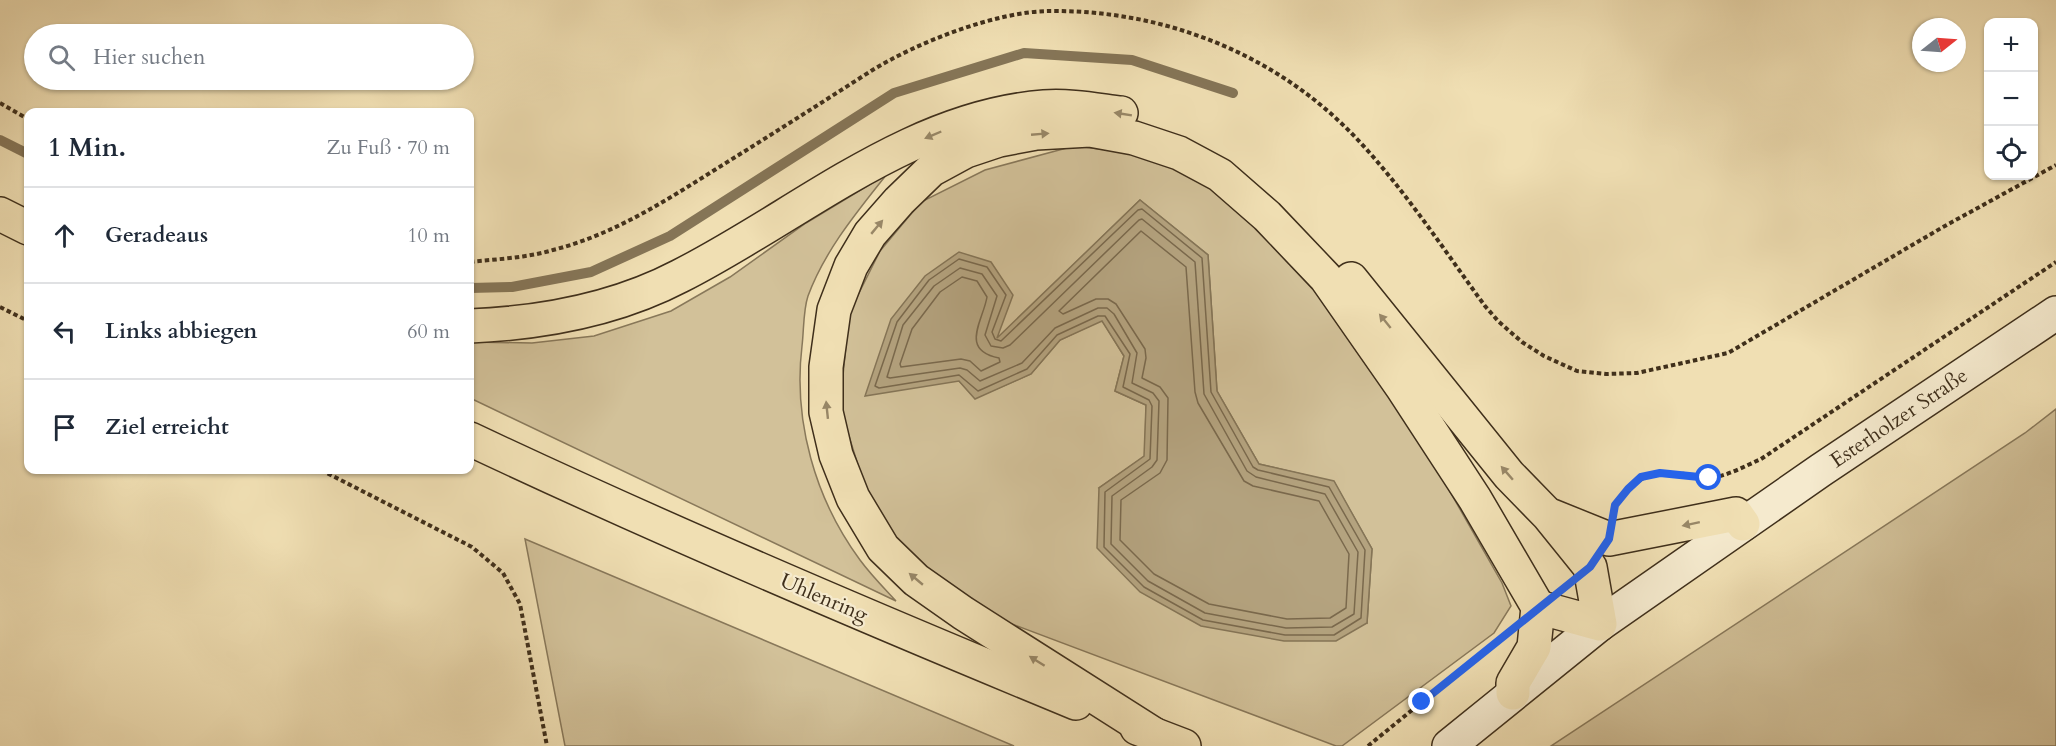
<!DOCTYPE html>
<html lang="de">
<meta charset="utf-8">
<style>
body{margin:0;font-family:Cardo,serif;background:#f6f6f7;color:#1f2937}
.controls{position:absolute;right:18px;top:18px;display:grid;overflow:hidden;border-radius:12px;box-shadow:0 2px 4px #0004}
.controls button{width:54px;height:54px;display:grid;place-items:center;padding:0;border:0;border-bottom:2px solid #e0e1e3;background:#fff;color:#1f2937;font:30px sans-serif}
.compass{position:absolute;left:1912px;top:18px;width:54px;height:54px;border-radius:50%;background:#fff;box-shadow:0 2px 4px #0004;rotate:73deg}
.stop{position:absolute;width:18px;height:18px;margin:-14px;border:4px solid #2563eb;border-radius:50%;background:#fff}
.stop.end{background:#2563eb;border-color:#fff;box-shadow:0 2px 6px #0008}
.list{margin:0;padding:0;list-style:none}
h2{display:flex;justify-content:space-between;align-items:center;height:78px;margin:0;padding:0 24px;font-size:26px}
h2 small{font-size:20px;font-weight:400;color:#747a83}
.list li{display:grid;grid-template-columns:39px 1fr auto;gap:18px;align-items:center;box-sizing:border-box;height:96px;padding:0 24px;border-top:2px solid #e0e1e3}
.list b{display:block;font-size:22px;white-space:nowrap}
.list em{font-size:20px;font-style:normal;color:#747a83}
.icon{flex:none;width:33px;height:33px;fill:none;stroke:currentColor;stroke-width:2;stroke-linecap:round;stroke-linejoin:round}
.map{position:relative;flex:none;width:2056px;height:746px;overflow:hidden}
.search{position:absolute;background:#fff;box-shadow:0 2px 4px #0004;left:24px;top:24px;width:450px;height:66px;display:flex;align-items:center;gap:15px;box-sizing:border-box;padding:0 21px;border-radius:33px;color:#747a83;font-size:22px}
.panel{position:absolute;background:#fff;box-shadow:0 2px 4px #0004;left:24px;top:108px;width:450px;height:366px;border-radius:12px}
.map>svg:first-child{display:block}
.green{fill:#d2c199;stroke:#88785a;stroke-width:1.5;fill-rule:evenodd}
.water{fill:#b4a37f;stroke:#857557;stroke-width:1.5}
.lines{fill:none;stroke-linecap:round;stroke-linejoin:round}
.shore{stroke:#7a694d;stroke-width:1.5}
.stream{stroke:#857557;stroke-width:10}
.secondary-casing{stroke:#3f2f1b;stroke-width:36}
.highway-casing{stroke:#3f2f1b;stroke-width:36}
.path{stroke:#3f2f1b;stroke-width:4;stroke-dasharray:4.5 3;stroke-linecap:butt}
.secondary{stroke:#f5eace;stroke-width:33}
.highway{stroke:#f0dfb3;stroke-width:33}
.oneway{fill:#988767}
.route{stroke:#2563eb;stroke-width:8}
.labels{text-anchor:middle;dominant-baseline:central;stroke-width:4.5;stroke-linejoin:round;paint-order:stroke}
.street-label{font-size:21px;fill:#3f2f1b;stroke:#f5eace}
</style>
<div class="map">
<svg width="2056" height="746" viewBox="0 0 2056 746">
<rect width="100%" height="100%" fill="#f0dfb3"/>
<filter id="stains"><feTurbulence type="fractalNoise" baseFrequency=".00333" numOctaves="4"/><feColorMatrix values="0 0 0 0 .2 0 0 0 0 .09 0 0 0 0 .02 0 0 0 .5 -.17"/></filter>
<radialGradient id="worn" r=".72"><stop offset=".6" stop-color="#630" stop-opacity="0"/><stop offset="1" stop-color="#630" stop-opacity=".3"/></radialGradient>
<g class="green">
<path d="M1074 146 1160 156 1234 200 1300 268 1424 446 1502 583 1511 606 1494 633 1342 746H1336L996 618 945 586 894 540 866 491 840 407 849 313 880 251 921 202 985 170ZM1140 200 1208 255 1217 391 1259 464 1334 482 1372 549 1367 623 1099 488 1145 456 1146 405 1115 391 1124 356 1102 320 1060 340 1031 374 975 398 959 381 996 340Z"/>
<path d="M887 174C857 212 825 250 808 296 803 311 804 330 802 346 793 421 815 499 860 560 871 575 884 588 896 601L470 398V342L532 343 594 336 671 311 730 277 806 223Z"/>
<polygon points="2056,409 2056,746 1551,746 2025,433"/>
<polygon points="525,539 1014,746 565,746"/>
</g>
<polygon class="water" points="1140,200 1208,255 1217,391 1259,464 1334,481 1372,549 1367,623 1336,641 1284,641 1201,626 1140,592 1097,548 1099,488 1144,456 1146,405 1115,391 1124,356 1102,321 1060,340 1031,374 975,399 959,381 865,396 891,319 925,276 959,252 991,262 1013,295 997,338"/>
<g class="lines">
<g class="shore">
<polygon points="1142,209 1202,258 1211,392 1253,467 1258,470 1329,487 1365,550 1361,618 1334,635 1285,635 1203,620 1144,587 1104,547 1105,492 1150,459 1152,406 1149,400 1123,387 1130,354 1105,316 1098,316 1057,335 1027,369 978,391 959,375 879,388 875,386 897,322 929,280 959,259 987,267 1006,295 992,332 995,339 1001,341 1138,210"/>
<polygon points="1142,219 1195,262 1204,394 1247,471 1256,477 1325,494 1358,552 1354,614 1332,627 1286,628 1205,613 1148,581 1111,544 1112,496 1152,467 1157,460 1159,401 1153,393 1132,383 1137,353 1114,314 1107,308 1098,308 1055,328 1022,363 980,381 967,370 960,368 890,378 887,377 903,325 934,286 960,268 982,274 997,296 985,335 991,346 1003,348 1010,345 1139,220"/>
<polygon points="1141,231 1186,267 1195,392 1198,403 1244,481 1253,486 1319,501 1349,554 1346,608 1330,618 1287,619 1209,604 1154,574 1120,540 1121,500 1160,473 1167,460 1168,398 1160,387 1142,378 1146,358 1145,349 1116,304 1108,299 1096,299 1063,314 1059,311"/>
<path d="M962 277 977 281 987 297C983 321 959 350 999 358L1000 362 981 371 970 361 961 359 901 367 900 364 912 329 940 292Z"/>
</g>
<g class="stream">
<polyline points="0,140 28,154"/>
<polyline points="470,288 512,287 591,272 670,236 894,93 1024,53 1132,60 1233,93"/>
</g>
<g class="secondary-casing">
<polyline id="secondary" points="1449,746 1600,624 1821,470 2056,313"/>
</g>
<g class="highway-casing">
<g id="highway">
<polyline points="0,214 28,228"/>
<polyline points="1351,279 1509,475 1548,515 1590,567 1600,624 1538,607"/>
<path d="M470 326C542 323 615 310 680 276 797 217 909 117 1044 107 1069 105 1096 110 1121 113"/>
<path d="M470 439C669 533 872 619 1076 703"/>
<polyline points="1552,516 1609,539 1736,514 1743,524"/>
<polyline points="1137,728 1184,746"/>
<polyline points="1158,737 963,613 916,580 883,548 853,498 836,455 826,412 826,367 834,310 851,266 870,234 899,201 931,170 966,151 999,140 1036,133 1090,130 1134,138 1179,153 1220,175 1267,216 1326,278 1402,387 1475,499 1538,607 1534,647 1513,683 1513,693"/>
</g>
</g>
<g class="path">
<polyline points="0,103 28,119"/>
<path d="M470 262C497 259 526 258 553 250 612 235 662 203 713 171 766 138 818 105 871 71 916 43 996 11 1051 11 1166 10 1278 55 1357 139 1405 190 1444 250 1485 306L1499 322 1522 342 1544 356 1577 371 1606 374 1637 373 1728 353 1943 227 2056 165"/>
<polyline points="0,307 28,321"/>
<polyline points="321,470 472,547 503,573 520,604 547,746"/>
<path d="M1618 502C1638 475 1652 471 1685 474 1693 475 1701 478 1708 478 1726 477 1745 466 1761 459L2056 262"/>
<polyline points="1368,746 1493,644"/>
</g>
<use href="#secondary" class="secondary"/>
<use href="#highway" class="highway"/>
</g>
<defs><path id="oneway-solid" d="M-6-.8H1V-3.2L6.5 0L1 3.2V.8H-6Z" transform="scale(1.5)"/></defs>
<g class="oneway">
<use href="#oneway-solid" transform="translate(1123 114) rotate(-171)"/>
<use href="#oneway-solid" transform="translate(1040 134) rotate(-5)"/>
<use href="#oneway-solid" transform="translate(933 135) rotate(157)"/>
<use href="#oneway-solid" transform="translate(877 227) rotate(-50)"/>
<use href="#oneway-solid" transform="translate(1385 321) rotate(-129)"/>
<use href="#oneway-solid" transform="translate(827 410) rotate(-96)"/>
<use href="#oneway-solid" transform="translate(1507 473) rotate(-131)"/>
<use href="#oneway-solid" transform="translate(1691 524) rotate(168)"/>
<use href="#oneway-solid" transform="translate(916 579) rotate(-140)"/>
<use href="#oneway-solid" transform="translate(1037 661) rotate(-148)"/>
</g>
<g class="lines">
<polyline class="route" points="1422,702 1590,567 1609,539 1615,505 1628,489 1641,477 1660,473 1709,478"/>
</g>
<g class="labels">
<g class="street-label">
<text transform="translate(1899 418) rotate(-34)">Esterholzer Straße</text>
<text transform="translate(824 598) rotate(23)">Uhlenring</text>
</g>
</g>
<rect width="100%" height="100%" filter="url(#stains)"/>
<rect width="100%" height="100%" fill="url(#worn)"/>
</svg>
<div class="controls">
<button>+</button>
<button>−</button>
<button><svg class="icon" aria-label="locate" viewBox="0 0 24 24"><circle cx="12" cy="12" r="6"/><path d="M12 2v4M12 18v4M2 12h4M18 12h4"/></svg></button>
</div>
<svg class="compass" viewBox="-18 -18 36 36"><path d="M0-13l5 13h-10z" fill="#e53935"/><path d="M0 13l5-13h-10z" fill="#747a83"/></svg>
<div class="stop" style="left:1709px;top:478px"></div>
<div class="stop end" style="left:1422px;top:702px"></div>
<div class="search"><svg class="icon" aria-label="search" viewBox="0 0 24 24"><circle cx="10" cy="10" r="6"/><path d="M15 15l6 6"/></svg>Hier suchen</div>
<section class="panel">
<h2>1 Min.<small>Zu Fuß · 70 m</small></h2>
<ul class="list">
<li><svg class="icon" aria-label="ahead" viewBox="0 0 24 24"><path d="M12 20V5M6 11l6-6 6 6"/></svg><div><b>Geradeaus</b></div><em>10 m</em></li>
<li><svg class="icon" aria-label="left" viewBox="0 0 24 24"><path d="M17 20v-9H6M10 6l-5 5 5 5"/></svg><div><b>Links abbiegen</b></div><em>60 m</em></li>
<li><svg class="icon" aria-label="arrive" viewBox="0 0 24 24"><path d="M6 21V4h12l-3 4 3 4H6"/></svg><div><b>Ziel erreicht</b></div></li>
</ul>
</section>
</div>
